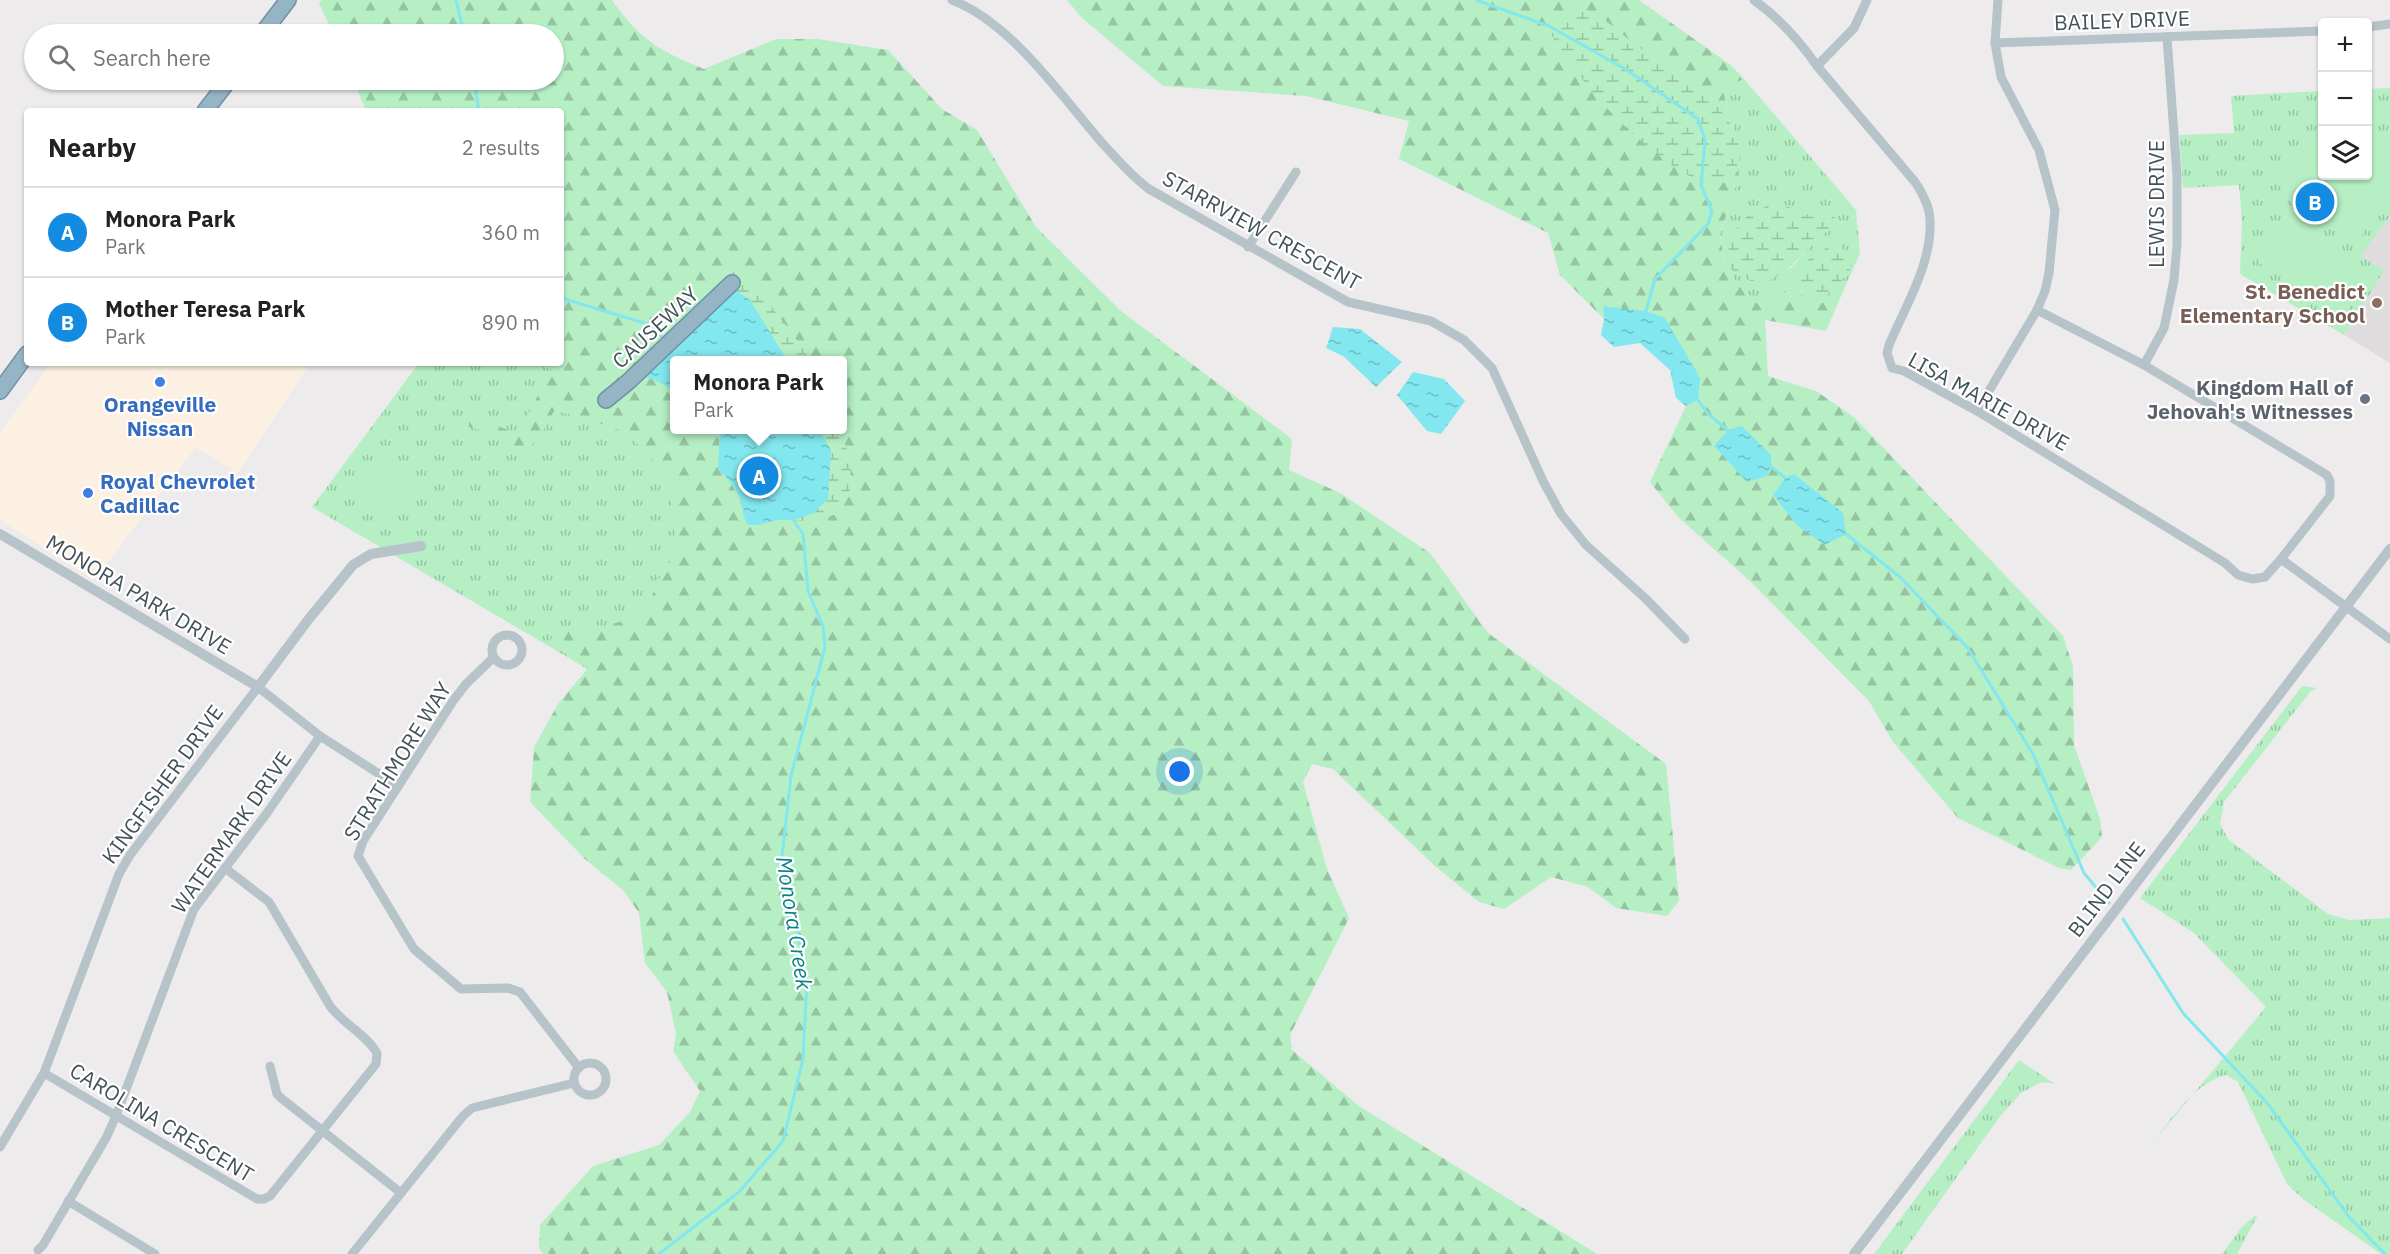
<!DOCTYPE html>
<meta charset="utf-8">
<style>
body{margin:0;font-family:"IBM Plex Sans",sans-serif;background:#f6f6f6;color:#222}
.controls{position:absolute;right:18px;top:18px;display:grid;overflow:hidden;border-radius:6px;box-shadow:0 2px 4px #0004}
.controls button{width:54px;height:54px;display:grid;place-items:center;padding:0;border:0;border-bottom:2px solid #e0e0e0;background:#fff;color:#222;font:30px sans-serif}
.you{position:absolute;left:1180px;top:772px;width:21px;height:21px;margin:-15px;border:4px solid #fff;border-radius:50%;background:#1a73e8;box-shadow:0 0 0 9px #1a73e833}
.badge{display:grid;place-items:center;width:39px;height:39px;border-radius:50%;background:#138be0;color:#fff;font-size:20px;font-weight:700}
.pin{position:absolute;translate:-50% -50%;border:3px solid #fff;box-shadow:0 2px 6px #0006}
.popup{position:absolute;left:670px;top:356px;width:177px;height:78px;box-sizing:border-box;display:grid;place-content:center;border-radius:6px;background:#fff;filter:drop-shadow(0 2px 4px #0005);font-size:20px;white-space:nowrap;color:#767676}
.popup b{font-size:22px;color:#222}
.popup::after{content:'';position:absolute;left:50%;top:100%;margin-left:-12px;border:12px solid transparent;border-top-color:#fff}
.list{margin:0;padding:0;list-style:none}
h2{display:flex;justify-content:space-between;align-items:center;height:78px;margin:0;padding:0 24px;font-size:26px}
h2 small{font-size:20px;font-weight:400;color:#767676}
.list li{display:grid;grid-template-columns:39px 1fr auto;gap:18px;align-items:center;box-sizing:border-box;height:90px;padding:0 24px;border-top:2px solid #e0e0e0}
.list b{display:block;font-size:22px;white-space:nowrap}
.list p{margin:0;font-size:20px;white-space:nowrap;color:#767676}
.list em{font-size:20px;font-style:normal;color:#767676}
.icon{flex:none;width:33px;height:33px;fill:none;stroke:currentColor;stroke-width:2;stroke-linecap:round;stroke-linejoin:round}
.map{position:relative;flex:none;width:2390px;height:1254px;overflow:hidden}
.search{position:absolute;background:#fff;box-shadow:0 2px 4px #0004;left:24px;top:24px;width:540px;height:66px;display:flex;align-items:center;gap:15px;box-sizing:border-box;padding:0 21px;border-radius:33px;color:#767676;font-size:22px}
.panel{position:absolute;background:#fff;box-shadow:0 2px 4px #0004;left:24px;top:108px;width:540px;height:258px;border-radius:6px}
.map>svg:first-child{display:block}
.commercial{fill:#fcf0e2}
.education{fill:#dfdcde}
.grass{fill:url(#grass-tufts);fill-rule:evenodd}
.forest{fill:url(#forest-firs);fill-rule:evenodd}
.wetland{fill:url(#wetland-marsh)}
.pitch{fill:#b6efc4}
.water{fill:url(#water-ripples)}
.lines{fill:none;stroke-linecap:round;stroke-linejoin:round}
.stream{stroke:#82e7ee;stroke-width:3}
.trunk-casing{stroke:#6c92a9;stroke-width:18}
.minor{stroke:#b6c3c9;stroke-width:9}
.tertiary{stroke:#b6c3c9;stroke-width:10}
.trunk{stroke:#95b4c4;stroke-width:15}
.education-dot{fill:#8d6e63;stroke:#fff;stroke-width:2}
.shop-dot{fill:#3f7fe0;stroke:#fff;stroke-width:2}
.worship-dot{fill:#6b7280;stroke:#fff;stroke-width:2}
.labels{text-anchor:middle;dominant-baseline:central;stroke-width:4.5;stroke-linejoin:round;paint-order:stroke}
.street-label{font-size:21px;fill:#435259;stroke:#fff}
.education-label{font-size:21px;font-weight:bold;fill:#785e54;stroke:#fff;text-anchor:end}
.worship-label{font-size:21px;font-weight:bold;fill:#5b616d;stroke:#fff;text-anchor:end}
.shop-label{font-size:21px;font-weight:bold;fill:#366cbe;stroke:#fff}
.water-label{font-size:22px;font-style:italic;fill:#0a828a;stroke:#fff}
</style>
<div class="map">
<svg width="2390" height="1254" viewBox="0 0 2390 1254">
<defs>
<pattern id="grass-tufts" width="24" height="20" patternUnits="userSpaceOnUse" patternTransform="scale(1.5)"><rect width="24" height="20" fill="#b6efc4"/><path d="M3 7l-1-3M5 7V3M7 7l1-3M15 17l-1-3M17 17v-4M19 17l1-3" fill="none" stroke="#96c4a2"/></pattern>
<pattern id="forest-firs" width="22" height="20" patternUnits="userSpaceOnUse" patternTransform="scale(1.5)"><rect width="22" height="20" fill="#b6efc4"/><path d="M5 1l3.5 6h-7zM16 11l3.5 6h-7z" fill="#96c4a2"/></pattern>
<pattern id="wetland-marsh" width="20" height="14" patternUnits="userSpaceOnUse" patternTransform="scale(1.5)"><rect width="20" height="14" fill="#b6efc4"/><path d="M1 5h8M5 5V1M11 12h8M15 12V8" fill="none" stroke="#96c4a2"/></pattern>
<pattern id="water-ripples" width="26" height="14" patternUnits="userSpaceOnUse" patternTransform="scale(1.5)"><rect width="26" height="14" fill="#82e7ee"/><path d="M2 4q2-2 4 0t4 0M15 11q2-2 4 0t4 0" fill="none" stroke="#6cbec4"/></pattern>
</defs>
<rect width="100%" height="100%" fill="#eeebec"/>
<polygon class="commercial" points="51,363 310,363 238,473 196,447 94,580 0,520 0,433"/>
<polygon class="education" points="2390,216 2390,363 2344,335 2383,271 2361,256"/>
<g class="grass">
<path d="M1744 79 1856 210 1860 253 1838 303H1816L1790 288 1769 307 1754 302 1725 268 1720 234 1739 177 1737 143 1722 88ZM1792 208 1809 215 1834 217 1844 225 1830 228 1812 244 1793 266 1770 280 1730 265 1728 253 1734 233Z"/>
<polygon points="2390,88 2390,216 2361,256 2384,271 2344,335 2240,274 2242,221 2239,185 2183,188 2179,135 2234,133 2231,96 2322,91 2322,176 2368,176 2368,89"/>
<path d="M561 171 1206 445 897 851 312 507 419 363H561ZM675 360H843V430H675Z"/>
<path d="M2302 686 2317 688 2310 692 2224 802 2220 824 2229 840 2328 914 2349 920 2390 918V1254H2381L2303 1199 2287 1184 2238 1082 2226 1075C2193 1083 2169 1123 2148 1148L2266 1007 2194 933 2140 898Z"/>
<polygon points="2019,1060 2055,1084 2041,1082 2021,1093 1998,1119 1902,1254 1874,1254"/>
<polygon points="2256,1215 2257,1217 2237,1254 2222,1254 2242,1227"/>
</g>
<g class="forest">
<path d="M321 0H612C640 40 660 51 704 69L776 39H818L888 50 942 109 977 130 1036 227 1121 311 1292 439 1289 470 1340 493 1430 553 1488 633 1666 764 1679 901 1667 916 1616 908 1588 887 1551 877 1504 909 1479 902 1435 866 1333 769 1312 764 1303 782 1327 869 1349 918 1290 1035 1292 1050 1359 1106 1597 1254H543L539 1248 540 1225 593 1166 659 1145 690 1112 700 1091 673 1051 676 1034 667 992 645 963 639 913 624 891 585 859 530 802 534 747 558 704 588 668 549 643 559 625 582 632 638 617 649 606 656 583 679 549 672 523 673 481 627 433 579 416 554 411C545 427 534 452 514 454 499 440 489 431 469 427L468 413 517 434 552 370 535 363H561V111H366L353 80H554V34H333L319 3ZM750 300 787 360H843V430H819L830 450 792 520H776L759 525 741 514C740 493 732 484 718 469L720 430H675V390C663 386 654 377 641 377Z"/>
<polygon points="1067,0 1639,0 1732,66 1744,79 1722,88 1737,143 1739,177 1720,234 1725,268 1754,302 1769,307 1790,288 1816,303 1838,303 1826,331 1765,320 1768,376 1816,391 1854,417 2063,636 2073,666 2074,745 2100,819 2102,837 2071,870 2059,868 1958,818 1893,742 1869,701 1750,581 1678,517 1650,482 1686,406 1698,400 1665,318 1646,311 1603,307 1604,319 1560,275 1548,233 1399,159 1409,121 1306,96 1163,86 1081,17"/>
</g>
<g class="wetland">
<path d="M1570 10 1595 11C1630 44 1672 68 1709 99 1723 110 1733 129 1744 143 1740 156 1735 182 1719 184 1684 188 1612 116 1591 90 1575 72 1562 50 1548 30Z"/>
<path d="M1774 203 1792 208 1809 215 1834 217 1845 226C1839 227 1832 226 1828 230 1805 247 1779 293 1746 279 1739 277 1732 272 1729 264 1724 249 1736 224 1749 215 1756 210 1766 207 1774 203Z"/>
<path d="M1836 244C1846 250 1851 256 1852 267L1835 289 1822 298 1810 294 1798 284C1795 263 1820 250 1836 244Z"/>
<polygon points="745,278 755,285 803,348 810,360 787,360 750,300 733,289"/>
<polygon points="819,430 839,430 850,456 851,489 836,514 818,521 792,520 812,514 828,499 830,450"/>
</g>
<g class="pitch">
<polygon points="2368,127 2390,136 2390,191 2362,235 2354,236 2281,173 2302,144 2322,132 2322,176 2368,176"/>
<polygon points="2283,221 2370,273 2346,314 2258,262"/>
<polygon points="380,453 421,484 389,525 349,495"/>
</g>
<g class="water">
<path d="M733 289 750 300 787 360H675V390C661 385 655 377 640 377Z"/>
<polygon points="1603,306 1646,311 1665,318 1700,378 1698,400 1686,406 1676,398 1670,370 1640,343 1614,347 1601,335 1604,319"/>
<polygon points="1333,327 1360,329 1402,362 1376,387 1343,356 1326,348"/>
<polygon points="1413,372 1444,379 1465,401 1441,434 1427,431 1397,395"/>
<polygon points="1742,426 1771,455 1771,466 1767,476 1747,482 1714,446 1728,430"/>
<path d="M720 430H819L831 450 828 499 812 514 792 520H776L758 525H748C740 512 744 507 739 497 735 486 726 477 718 469Z"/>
<polygon points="1794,474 1843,513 1846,534 1825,545 1798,526 1773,495 1785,478"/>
</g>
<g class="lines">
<g class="stream">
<polyline points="456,0 464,34"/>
<polyline points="1476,0 1549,26 1625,69 1698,119 1705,140 1701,185 1712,211 1708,224 1655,279 1646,311"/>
<polyline points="474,80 479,111"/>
<polyline points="561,298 651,325 665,340"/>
<polyline points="1698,400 1707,413 1731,433"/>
<polyline points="1768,464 1785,478"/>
<polyline points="1846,534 1900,577 1967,647 2033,754 2084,873 2109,903"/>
<polyline points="2123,919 2183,1013 2268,1104 2349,1217 2385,1254"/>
<polyline points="659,1254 739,1192 783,1141 803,1059 807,980 782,856 791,776 825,647 823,626 808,591 803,534 792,518"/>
</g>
<g class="trunk-casing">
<g id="trunk">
<polyline points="262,34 288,0"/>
<polyline points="205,111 229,80"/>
<polyline points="0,391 27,354"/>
<polyline points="606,400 628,382 732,283"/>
</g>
</g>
<g class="minor">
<path d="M952 0C1012 23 1061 96 1103 144 1118 160 1131 176 1149 189L1348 302 1431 321 1464 340 1492 368 1543 481 1561 514 1586 545 1645 598 1685 639"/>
<path d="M1754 0C1779 18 1799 40 1817 66L1915 182C1923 194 1930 207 1930 221 1932 264 1905 307 1889 345L1887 353 1892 368 1904 371 1977 411 2225 563 2238 575 2252 579 2265 577 2281 559 2330 496V481L2327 475 2144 365 2037 310"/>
<polyline points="2368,27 2390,24"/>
<polyline points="1995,43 2322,31"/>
<polyline points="1817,66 1854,28 1867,0"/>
<polyline points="1248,247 1296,172"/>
<polyline points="2144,365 2164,328 2174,280 2177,244 2177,176 2167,37"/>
<polyline points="1977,411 2037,310 2045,291 2049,273 2055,210 2039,150 2001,77 1995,43 1998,0"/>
<polyline points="2281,559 2390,639"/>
<circle cx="507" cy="650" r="15"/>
<polyline points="493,658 466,684 453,701 363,841 358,856 414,949 461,989 508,988 520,992 579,1068"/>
<circle cx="590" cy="1079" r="16"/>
<polyline points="270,1066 277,1094 281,1098 401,1193"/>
<path d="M44 1073 257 1199H264L270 1196 376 1064 377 1053C366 1034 343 1024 330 1006L269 902 225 868"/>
<polyline points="0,1147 44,1073 119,874 130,855 258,687 320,736 398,786"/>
<polyline points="68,1201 155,1254"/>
<polyline points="38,1250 43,1245 106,1138 116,1116 194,909 267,813 320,736"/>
<polyline points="352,1254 463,1116 472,1108 574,1083"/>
</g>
<g class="tertiary">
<polyline points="0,534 258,687 308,620 353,565 371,554 421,546"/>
<polyline points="1854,1254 2390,549"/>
</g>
<use href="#trunk" class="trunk"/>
</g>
<circle class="education-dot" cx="2377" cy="303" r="6"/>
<g class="shop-dot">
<circle cx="160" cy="382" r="6"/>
<circle cx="88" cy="493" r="6"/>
</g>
<circle class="worship-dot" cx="2365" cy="399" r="6"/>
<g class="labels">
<g class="street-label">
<text transform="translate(2122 20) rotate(-2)">BAILEY DRIVE</text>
<text transform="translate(2156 204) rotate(-90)">LEWIS DRIVE</text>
<text transform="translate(1262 230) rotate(29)">STARRVIEW CRESCENT</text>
<text transform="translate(655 327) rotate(-43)">CAUSEWAY</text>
<text transform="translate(1989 401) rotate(29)">LISA MARIE DRIVE</text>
<text transform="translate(139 594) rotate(31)">MONORA PARK DRIVE</text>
<text transform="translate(397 761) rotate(-58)">STRATHMORE WAY</text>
<text transform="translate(162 784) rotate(-54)">KINGFISHER DRIVE</text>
<text transform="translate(231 832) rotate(-55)">WATERMARK DRIVE</text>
<text transform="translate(2106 889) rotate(-53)">BLIND LINE</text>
<text transform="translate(162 1122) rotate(31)">CAROLINA CRESCENT</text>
</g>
<g class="education-label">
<text x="2365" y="291">St. Benedict<tspan x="2365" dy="24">Elementary School</tspan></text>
</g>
<g class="worship-label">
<text x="2353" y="387">Kingdom Hall of<tspan x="2353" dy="24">Jehovah's Witnesses</tspan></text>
</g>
<g class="shop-label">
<text x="160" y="404">Orangeville<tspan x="160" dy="24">Nissan</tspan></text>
<text x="100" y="481" text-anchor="start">Royal Chevrolet<tspan x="100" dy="24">Cadillac</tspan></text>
</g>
<g class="water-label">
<text transform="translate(795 923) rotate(81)">Monora Creek</text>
</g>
</g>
</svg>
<div class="controls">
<button>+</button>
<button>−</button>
<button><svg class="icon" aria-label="layers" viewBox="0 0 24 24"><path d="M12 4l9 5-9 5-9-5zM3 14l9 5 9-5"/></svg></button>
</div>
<div class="you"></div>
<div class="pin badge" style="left:759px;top:476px">A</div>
<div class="popup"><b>Monora Park</b>Park</div>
<div class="pin badge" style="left:2315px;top:202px">B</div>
<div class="search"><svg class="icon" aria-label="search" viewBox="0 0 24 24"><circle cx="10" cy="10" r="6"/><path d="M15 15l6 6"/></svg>Search here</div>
<section class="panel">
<h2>Nearby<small>2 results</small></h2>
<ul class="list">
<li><span class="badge">A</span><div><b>Monora Park</b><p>Park</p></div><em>360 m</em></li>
<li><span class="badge">B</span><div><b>Mother Teresa Park</b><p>Park</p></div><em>890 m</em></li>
</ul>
</section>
</div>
